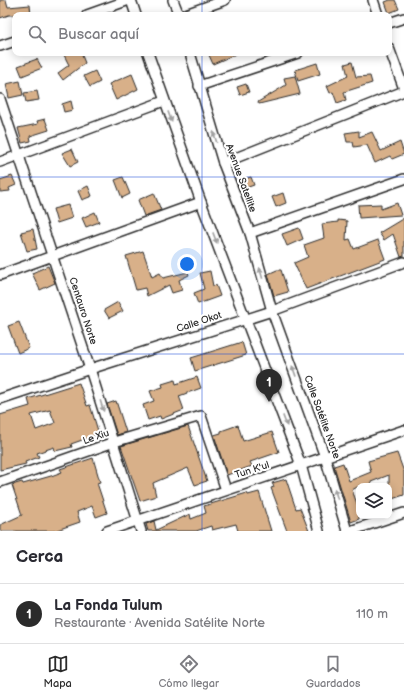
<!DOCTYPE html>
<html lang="es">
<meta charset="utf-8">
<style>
body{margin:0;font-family:"Balsamiq Sans",sans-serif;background:#f7f7f7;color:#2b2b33}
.controls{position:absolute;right:12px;bottom:12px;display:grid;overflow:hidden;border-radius:8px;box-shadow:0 2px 10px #0003}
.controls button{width:36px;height:36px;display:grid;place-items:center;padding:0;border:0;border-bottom:1px solid #e1e1e2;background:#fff;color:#2b2b33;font:20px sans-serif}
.you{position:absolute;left:187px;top:264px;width:14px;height:14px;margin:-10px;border:3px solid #fff;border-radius:50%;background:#1a73e8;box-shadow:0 0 0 6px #1a73e833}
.badge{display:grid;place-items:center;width:26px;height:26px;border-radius:50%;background:#2b2b2b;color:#fff;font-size:13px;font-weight:700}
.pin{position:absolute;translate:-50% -33px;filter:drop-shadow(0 1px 2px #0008)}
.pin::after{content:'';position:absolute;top:21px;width:14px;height:12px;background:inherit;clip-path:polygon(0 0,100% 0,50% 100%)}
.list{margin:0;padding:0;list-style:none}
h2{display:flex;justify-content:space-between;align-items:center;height:52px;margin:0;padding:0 16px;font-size:17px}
h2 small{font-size:13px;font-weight:400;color:#7c7c81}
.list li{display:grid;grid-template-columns:26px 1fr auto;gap:12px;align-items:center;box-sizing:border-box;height:60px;padding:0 16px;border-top:1px solid #e1e1e2}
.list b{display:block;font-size:15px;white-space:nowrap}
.list p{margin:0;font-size:13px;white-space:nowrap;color:#7c7c81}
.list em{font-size:13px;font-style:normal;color:#7c7c81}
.icon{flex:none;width:22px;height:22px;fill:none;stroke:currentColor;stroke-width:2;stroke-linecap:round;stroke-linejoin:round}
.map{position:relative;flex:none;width:404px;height:531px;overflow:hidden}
.search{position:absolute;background:#fff;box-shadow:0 2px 10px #0003;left:12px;right:12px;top:12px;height:44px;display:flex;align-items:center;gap:10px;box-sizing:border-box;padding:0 14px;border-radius:8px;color:#7c7c81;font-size:15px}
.sheet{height:112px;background:#fff}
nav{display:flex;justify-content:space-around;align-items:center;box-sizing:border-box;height:56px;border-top:1px solid #e1e1e2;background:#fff;font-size:11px;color:#7c7c81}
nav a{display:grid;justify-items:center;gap:2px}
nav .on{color:#2b2b2b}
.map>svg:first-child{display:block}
.building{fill:#d8b089;stroke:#2b2b2b;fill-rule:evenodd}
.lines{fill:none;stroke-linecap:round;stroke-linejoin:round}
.minor-casing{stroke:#2b2b2b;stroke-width:12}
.minor{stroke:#fff;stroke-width:9}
.oneway{fill:#a0a0a0}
.grid{fill:none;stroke:#1d4ed8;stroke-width:1;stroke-opacity:0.55}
.labels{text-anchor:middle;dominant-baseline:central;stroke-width:4;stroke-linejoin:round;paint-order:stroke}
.street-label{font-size:10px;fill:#2b2b2b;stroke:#fff}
</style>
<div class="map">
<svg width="404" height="531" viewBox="0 0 404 531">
<rect width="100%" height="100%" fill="#fff"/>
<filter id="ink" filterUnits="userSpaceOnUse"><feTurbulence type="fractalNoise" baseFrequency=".025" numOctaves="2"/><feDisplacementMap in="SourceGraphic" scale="8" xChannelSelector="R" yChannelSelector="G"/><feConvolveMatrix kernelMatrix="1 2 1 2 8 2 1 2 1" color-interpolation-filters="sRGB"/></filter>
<g filter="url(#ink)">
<g class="building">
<polygon points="0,0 6,0 8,7 30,5 31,15 9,15 0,18"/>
<polygon points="390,0 395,0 399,9 389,13 385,2"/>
<polygon points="63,53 81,53 85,63 63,80 58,73 69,65"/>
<polygon points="208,53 238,53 213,64"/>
<polygon points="37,59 42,68 22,76 18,66"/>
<polygon points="352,62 356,77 370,76 372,83 344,92 346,100 337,103 333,92 330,93 327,86 348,76 345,64"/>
<polygon points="317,63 320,74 298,81 295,70"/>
<polygon points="95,71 100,82 90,87 84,76"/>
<polygon points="132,74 138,89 116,100 109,84"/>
<polygon points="295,76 300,94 259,104 258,102 286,85 284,78"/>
<polygon points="20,81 23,95 9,98 6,84"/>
<polygon points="246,84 249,92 240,95 237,87"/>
<polygon points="37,91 39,100 26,102 24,93"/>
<polygon points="71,101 73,110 64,112 62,104"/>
<polygon points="45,119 49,130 30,136 31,141 22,143 18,128 38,124 37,121"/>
<polygon points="359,131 359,137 372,132 381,151 400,142 404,154 392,159 390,156 375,163 367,145 354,147 353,142 347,142 345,133"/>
<polygon points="72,149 78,162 70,166 62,153"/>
<polygon points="12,176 16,185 9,188 10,191 0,192 0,180"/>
<polygon points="123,177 130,194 122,198 115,180"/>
<polygon points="251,177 254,185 240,190 237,181"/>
<polygon points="88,186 92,196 82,200 78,191"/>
<polygon points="154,193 161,210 144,216 138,200"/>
<polygon points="283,193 286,203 276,207 272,197"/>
<polygon points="397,203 401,215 359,218 358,205 381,204 381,209"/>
<polygon points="68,205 72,218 57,223 53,209"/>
<polygon points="95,212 99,222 86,227 82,218"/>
<polygon points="404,218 404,256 401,257 393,234 384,240 379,233"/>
<polygon points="338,220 347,221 346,240 350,239 354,249 378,240 385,259 306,289 294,263 308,257 304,245 324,238 322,224 338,222"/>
<polygon points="299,228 303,239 287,246 282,234"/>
<polygon points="33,229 37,249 27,251 21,232"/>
<polygon points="143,251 152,277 160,273 163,278 188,272 189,275 179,280 182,290 172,293 169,285 147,296 145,288 136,290 126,256"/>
<polygon points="48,266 55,283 40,290 32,273"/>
<polygon points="277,270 281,270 288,292 274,296 268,274"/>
<polygon points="210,271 213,286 216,285 220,296 198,304 194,293 204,289 200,273"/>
<polygon points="118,302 123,311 109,318 104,310"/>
<polygon points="19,322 29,348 18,353 8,326"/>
<polygon points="242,342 246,355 195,371 191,358"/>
<polygon points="197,377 201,388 179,396 184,410 161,419 160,416 148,420 143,405 154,401 150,391 163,387 162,384 175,380 176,384"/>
<path d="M79 383 87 406 90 405 99 434 71 444 72 447 55 451 54 447 37 453 39 457 25 462 26 464 0 470V415L30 406 28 399ZM50 410 55 423 36 430 31 415Z"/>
<polygon points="116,401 126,432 117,435 107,404"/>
<polygon points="238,425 243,441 272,432 279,452 250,462 252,466 227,475 214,435 221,433 221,431"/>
<polygon points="188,426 207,481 195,485 188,468 153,483 156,496 140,501 121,446"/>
<polygon points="397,453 404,472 404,495 389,500 389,475 371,482 372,486 359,486 352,490 359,509 359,519 351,522 334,466 343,463 349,481 371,472 368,461"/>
<polygon points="93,458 100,482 97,483 107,513 96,517 92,506 77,512 80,522 54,531 0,531 0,525 22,515 12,485 22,482 23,484 51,476 62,472 60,469"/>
<polygon points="286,479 296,509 300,508 309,531 287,531 271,488 274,487 272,483"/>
<polygon points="259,492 271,531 238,531 236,524 212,530 211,526 196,531 148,531 146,524 154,521 156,530 190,514 191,519 206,513 204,506 247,493 248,495"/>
</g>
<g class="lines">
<g class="minor-casing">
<g id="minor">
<polyline points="131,0 136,15"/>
<polyline points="173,0 179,15"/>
<polyline points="373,0 378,15"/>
<polyline points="87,15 129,0"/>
<polyline points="183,15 225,0"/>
<polyline points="389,23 404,18"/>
<polyline points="0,46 15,41"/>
<polyline points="389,48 404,89"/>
<polyline points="148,53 201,202 301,465 319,531"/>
<polyline points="190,53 223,163 250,233 272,311 325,457 347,531"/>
<polyline points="199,86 298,53"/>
<polyline points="0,99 90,369 141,531"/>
<polyline points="0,162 164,101"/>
<polyline points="223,163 404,91"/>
<polyline points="250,233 404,179"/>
<polyline points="0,275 201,202"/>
<polyline points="0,399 90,369 272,311 404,262"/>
<polyline points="0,482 114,442 201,416 226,490"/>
<polyline points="107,531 404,430"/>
<polyline points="350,531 404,513"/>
</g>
</g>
<use href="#minor" class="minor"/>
</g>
<defs><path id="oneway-solid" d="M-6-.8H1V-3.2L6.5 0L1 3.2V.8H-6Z"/></defs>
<g class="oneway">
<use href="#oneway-solid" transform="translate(170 117) rotate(70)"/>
<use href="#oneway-solid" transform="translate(215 137) rotate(-107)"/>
<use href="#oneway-solid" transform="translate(215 238) rotate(69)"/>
<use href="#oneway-solid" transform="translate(261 273) rotate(-106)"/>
<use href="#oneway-solid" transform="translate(294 371) rotate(-110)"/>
<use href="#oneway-solid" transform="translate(102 406) rotate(72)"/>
<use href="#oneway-solid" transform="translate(285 421) rotate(69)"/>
<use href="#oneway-solid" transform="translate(336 494) rotate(-106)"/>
</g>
</g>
<path class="grid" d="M202 0V15M202 53V531M0 177H404M0 354H404"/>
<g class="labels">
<g class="street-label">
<text transform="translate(241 178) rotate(70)">Avenue Satellite</text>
<text transform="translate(83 311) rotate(72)">Centauro Norte</text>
<text transform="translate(199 322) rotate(-18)">Calle Okot</text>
<text transform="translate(322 417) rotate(70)">Calle Satélite Norte</text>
<text transform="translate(96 437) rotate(-19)">Le Xiu</text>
<text transform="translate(252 470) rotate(-18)">Tun K'ul</text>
</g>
</g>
</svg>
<div class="controls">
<button><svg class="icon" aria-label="layers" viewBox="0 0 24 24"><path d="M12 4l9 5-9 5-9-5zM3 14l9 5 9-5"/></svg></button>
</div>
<div class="you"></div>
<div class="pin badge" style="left:269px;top:402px">1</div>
<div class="search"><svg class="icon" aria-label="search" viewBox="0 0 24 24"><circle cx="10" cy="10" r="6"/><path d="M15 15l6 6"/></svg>Buscar aquí</div>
</div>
<section class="sheet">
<h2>Cerca<small></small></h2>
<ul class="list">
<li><span class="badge">1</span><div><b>La Fonda Tulum</b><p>Restaurante · Avenida Satélite Norte</p></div><em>110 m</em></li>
</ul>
</section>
<nav>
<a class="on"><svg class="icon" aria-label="map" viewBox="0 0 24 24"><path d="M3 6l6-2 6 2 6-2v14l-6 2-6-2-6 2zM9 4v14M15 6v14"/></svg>Mapa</a>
<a><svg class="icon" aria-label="directions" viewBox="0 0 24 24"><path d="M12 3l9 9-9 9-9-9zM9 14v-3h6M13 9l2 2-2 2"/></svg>Cómo llegar</a>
<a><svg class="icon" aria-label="saved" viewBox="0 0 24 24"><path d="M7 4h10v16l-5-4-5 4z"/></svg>Guardados</a>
</nav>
